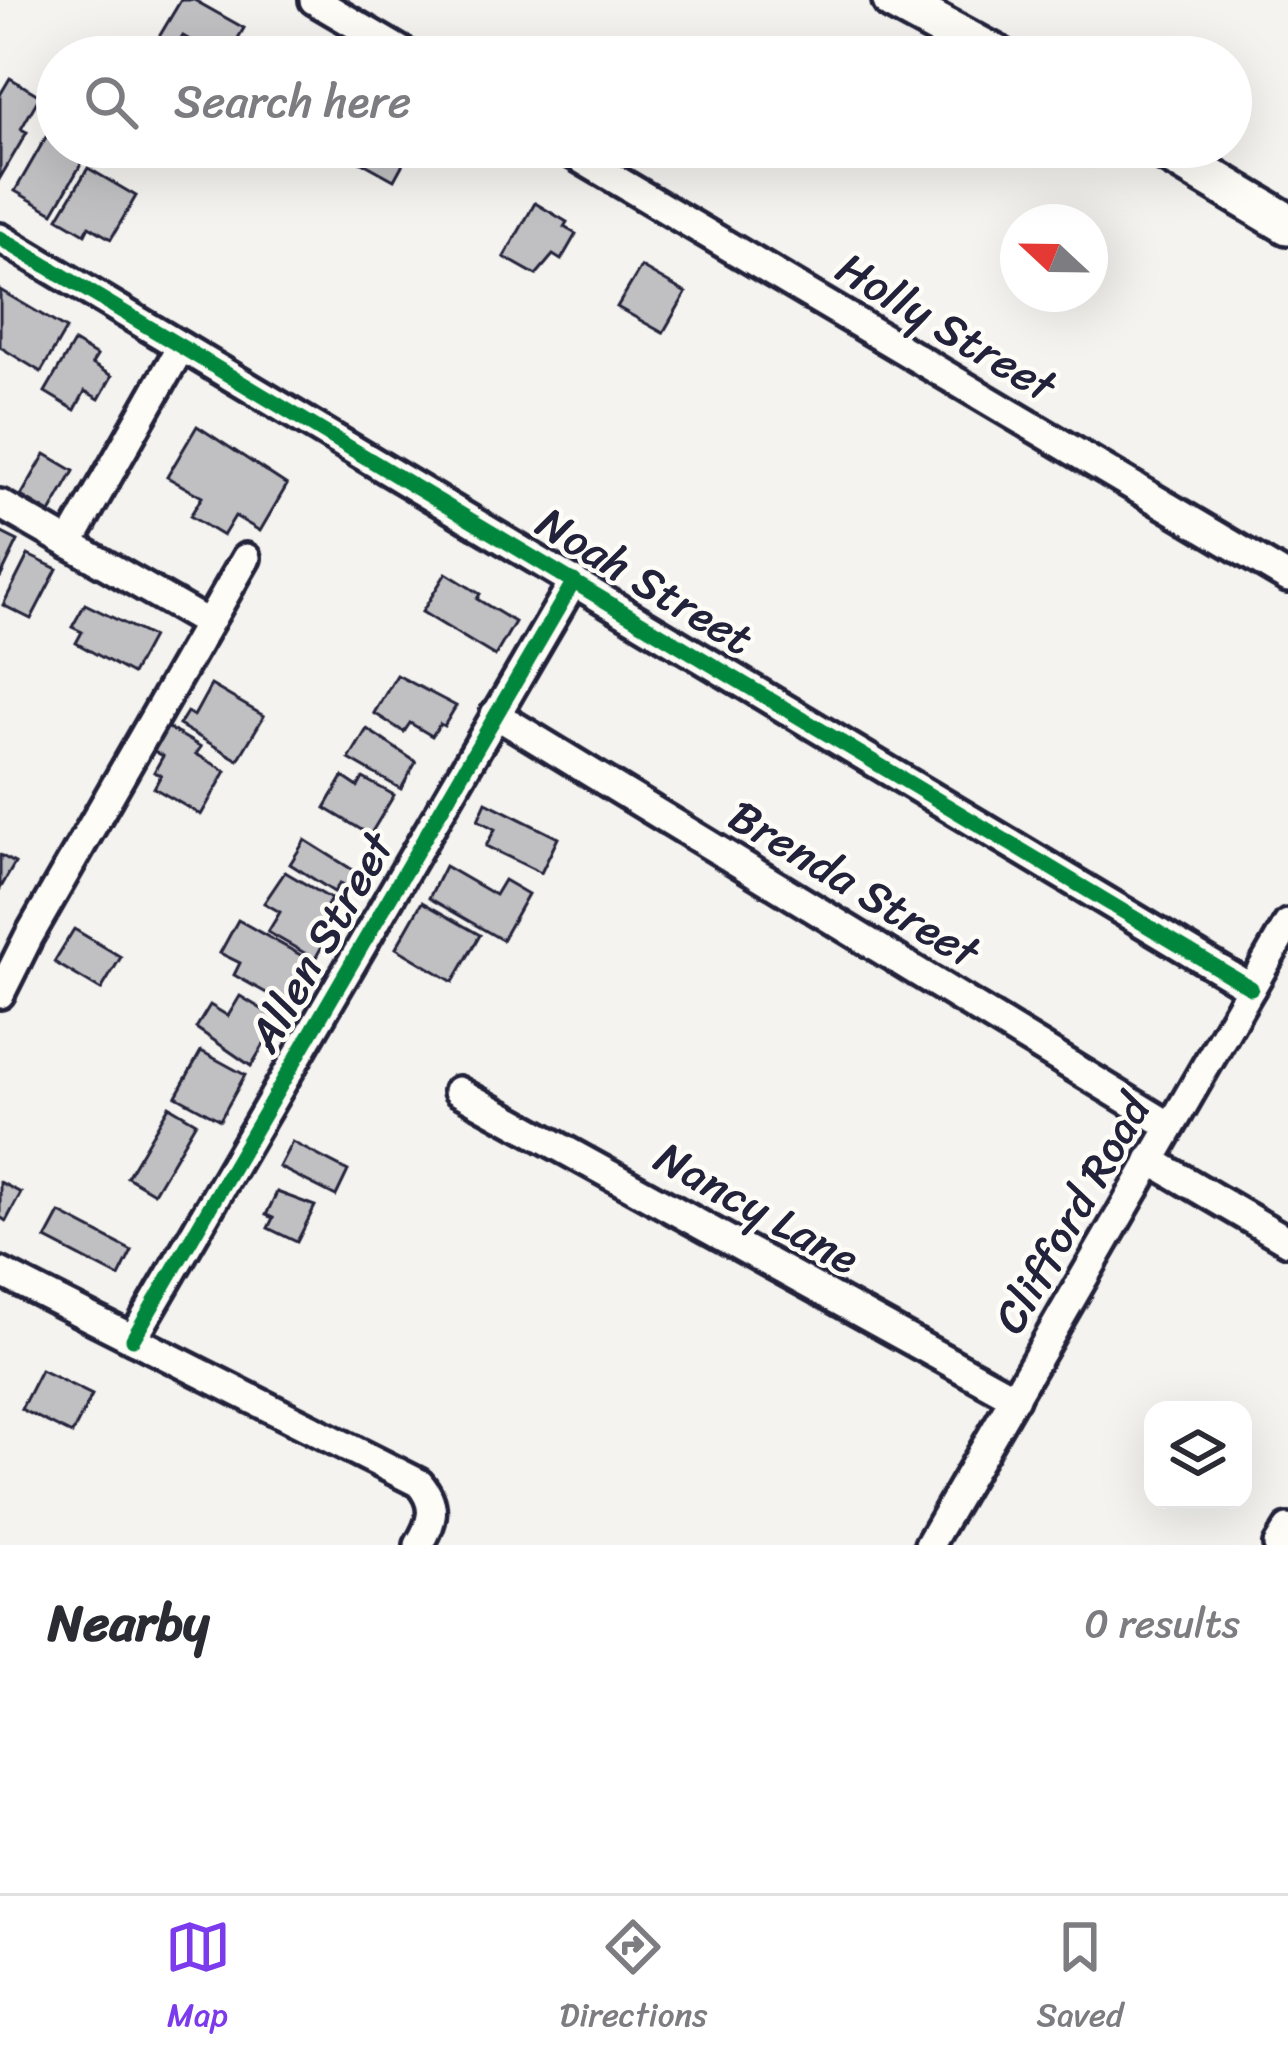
<!DOCTYPE html>
<style>
body{margin:0;font-family:Sriracha,sans-serif;background:#f2f2f3;color:#2b2b33}
.controls{position:absolute;right:36px;bottom:36px;display:grid;overflow:hidden;border-radius:24px;box-shadow:0 12px 48px #0002}
.controls button{width:108px;height:108px;display:grid;place-items:center;padding:0;border:0;border-bottom:3px solid #e1e1e2;background:#fff;color:#2b2b33;font:60px sans-serif}
.compass{position:absolute;left:1000px;top:204px;width:108px;height:108px;border-radius:50%;background:#fff;box-shadow:0 12px 48px #0002;rotate:292deg}
.list{margin:0;padding:0;list-style:none}
h2{display:flex;justify-content:space-between;align-items:center;height:156px;margin:0;padding:0 48px;font-size:51px}
h2 small{font-size:39px;font-weight:400;color:#7c7c81}
.icon{flex:none;width:66px;height:66px;fill:none;stroke:currentColor;stroke-width:2;stroke-linecap:round;stroke-linejoin:round}
.map{position:relative;flex:none;width:1288px;height:1545px;overflow:hidden}
.search{position:absolute;background:#fff;box-shadow:0 12px 48px #0002;left:36px;right:36px;top:36px;height:132px;display:flex;align-items:center;gap:30px;box-sizing:border-box;padding:0 42px;border-radius:66px;color:#7c7c81;font-size:45px}
.sheet{height:348px;background:#fff}
nav{display:flex;justify-content:space-around;align-items:center;box-sizing:border-box;height:168px;border-top:3px solid #e1e1e2;background:#fff;font-size:33px;color:#7c7c81}
nav a{display:grid;justify-items:center;gap:6px}
nav .on{color:#7c3aed}
.map>svg:first-child{display:block}
.building{fill:#c0bfc2;stroke:#22223b;stroke-width:3}
.lines{fill:none;stroke-linecap:round;stroke-linejoin:round}
.street-casing{stroke:#22223b;stroke-width:36}
.secondary-casing{stroke:#22223b;stroke-width:48}
.street{stroke:#fdfcf7;stroke-width:27}
.secondary{stroke:#fdfcf7;stroke-width:39}
.cycleway-casing{stroke:#fdfcf7;stroke-width:22}
.cycleway{stroke:#00873e;stroke-width:15}
.labels{text-anchor:middle;dominant-baseline:central;stroke-width:9;stroke-linejoin:round;paint-order:stroke}
.street-label{font-size:45px;fill:#22223b;stroke:#fdfcf7}
</style>
<div class="map">
<svg width="1288" height="1545" viewBox="0 0 1288 1545">
<rect width="100%" height="100%" fill="#f4f3ef"/>
<filter id="ink" filterUnits="userSpaceOnUse"><feTurbulence type="fractalNoise" baseFrequency=".00833" numOctaves="2"/><feDisplacementMap in="SourceGraphic" scale="24" xChannelSelector="R" yChannelSelector="G"/><feConvolveMatrix kernelMatrix="1 2 1 2 8 2 1 2 1" color-interpolation-filters="sRGB"/></filter>
<g filter="url(#ink)">
<g class="building">
<polygon points="181,0 194,0 244,28 227,57 219,57 183,36 170,57 147,57"/>
<polygon points="10,78 40,96 21,129 27,132 0,178 0,95"/>
<polygon points="50,130 57,134 57,147 91,147 53,213 15,191"/>
<polygon points="279,147 312,147 304,161"/>
<polygon points="351,147 412,147 394,180 347,154"/>
<polygon points="88,168 136,196 111,239 89,226 85,234 58,218"/>
<polygon points="535,203 567,222 564,227 576,234 561,260 553,255 536,275 504,257"/>
<polygon points="641,267 686,293 663,333 617,307"/>
<polygon points="0,290 66,329 41,372 0,347"/>
<polygon points="74,342 97,356 92,364 112,376 99,399 85,391 75,410 45,392"/>
<polygon points="197,426 287,485 260,531 235,516 223,536 190,516 202,497 167,477"/>
<polygon points="45,454 74,471 50,513 21,496"/>
<polygon points="0,532 18,541 0,578"/>
<polygon points="28,555 57,569 31,619 3,605"/>
<polygon points="446,573 480,594 477,599 515,622 495,656 422,612"/>
<polygon points="85,604 152,637 132,674 76,643 82,632 72,627"/>
<polygon points="397,675 456,706 444,726 440,724 432,736 410,723 404,732 374,713"/>
<polygon points="211,685 264,716 238,760 179,725 187,712 194,716"/>
<polygon points="165,726 201,747 196,754 226,771 201,815 154,788 161,775 154,772 163,756 152,750"/>
<polygon points="367,729 416,762 401,789 349,759"/>
<polygon points="343,777 358,787 363,778 394,795 370,835 325,808"/>
<polygon points="486,802 558,838 541,873 486,846 495,829 478,820"/>
<polygon points="305,840 356,872 346,887 340,883 334,892 290,864"/>
<polygon points="0,855 15,863 0,889"/>
<polygon points="445,866 495,895 504,880 528,894 502,940 429,898"/>
<polygon points="285,872 331,899 324,911 332,915 326,926 331,930 315,959 268,932 280,912 264,903"/>
<polygon points="422,902 480,935 453,982 396,948"/>
<polygon points="238,920 315,963 288,1005 234,975 240,963 220,953"/>
<polygon points="74,929 121,957 101,990 54,962"/>
<polygon points="240,996 278,1019 275,1024 281,1028 270,1044 266,1041 251,1066 196,1028 210,1005 228,1016"/>
<polygon points="201,1051 245,1075 220,1120 176,1096"/>
<polygon points="169,1106 196,1122 154,1193 127,1177"/>
<polygon points="292,1142 348,1171 336,1196 279,1167"/>
<polygon points="0,1182 21,1193 6,1221 0,1217"/>
<polygon points="277,1192 315,1206 297,1242 268,1228 273,1218 266,1215"/>
<polygon points="60,1213 132,1251 119,1277 46,1239"/>
<polygon points="41,1370 92,1395 72,1434 21,1409"/>
</g>
<g class="lines">
<g class="street-casing">
<g id="street">
<polyline points="314,0 411,57"/>
<polyline points="561,147 1288,578"/>
<polyline points="0,238 1251,988"/>
<polyline points="0,504 207,623"/>
<polyline points="69,544 181,347"/>
<polyline points="495,714 1170,1126"/>
<polyline points="0,994 29,936 246,558"/>
<polyline points="458,1091 1015,1398"/>
<polyline points="1150,1160 1288,1241"/>
<path d="M0 1272 419 1483C438 1505 433 1522 419 1545"/>
<polyline points="133,1339 574,581"/>
<polyline points="929,1545 1288,924"/>
<polyline points="1278,1545 1288,1529"/>
</g>
</g>
<g class="secondary-casing">
<g id="secondary">
<polyline points="893,0 998,57"/>
<polyline points="1159,147 1288,224"/>
</g>
</g>
<use href="#street" class="street"/>
<use href="#secondary" class="secondary"/>
<g class="cycleway-casing">
<g id="cycleway">
<polyline points="0,238 1251,988"/>
<polyline points="133,1339 574,581"/>
</g>
</g>
<use href="#cycleway" class="cycleway"/>
</g>
</g>
<g class="labels">
<g class="street-label">
<text transform="translate(946 327) rotate(31)">Holly Street</text>
<text transform="translate(645 581) rotate(31)">Noah Street</text>
<text transform="translate(854 884) rotate(31)">Brenda Street</text>
<text transform="translate(321 942) rotate(-60)">Allen Street</text>
<text transform="translate(757 1208) rotate(29)">Nancy Lane</text>
<text transform="translate(1072 1214) rotate(-60)">Clifford Road</text>
</g>
</g>
</svg>
<div class="controls">
<button><svg class="icon" aria-label="layers" viewBox="0 0 24 24"><path d="M12 4l9 5-9 5-9-5zM3 14l9 5 9-5"/></svg></button>
</div>
<svg class="compass" viewBox="-18 -18 36 36"><path d="M0-13l5 13h-10z" fill="#e53935"/><path d="M0 13l5-13h-10z" fill="#7c7c81"/></svg>
<div class="search"><svg class="icon" aria-label="search" viewBox="0 0 24 24"><circle cx="10" cy="10" r="6"/><path d="M15 15l6 6"/></svg>Search here</div>
</div>
<section class="sheet">
<h2>Nearby<small>0 results</small></h2>
<ul class="list">
</ul>
</section>
<nav>
<a class="on"><svg class="icon" aria-label="map" viewBox="0 0 24 24"><path d="M3 6l6-2 6 2 6-2v14l-6 2-6-2-6 2zM9 4v14M15 6v14"/></svg>Map</a>
<a><svg class="icon" aria-label="directions" viewBox="0 0 24 24"><path d="M12 3l9 9-9 9-9-9zM9 14v-3h6M13 9l2 2-2 2"/></svg>Directions</a>
<a><svg class="icon" aria-label="saved" viewBox="0 0 24 24"><path d="M7 4h10v16l-5-4-5 4z"/></svg>Saved</a>
</nav>
